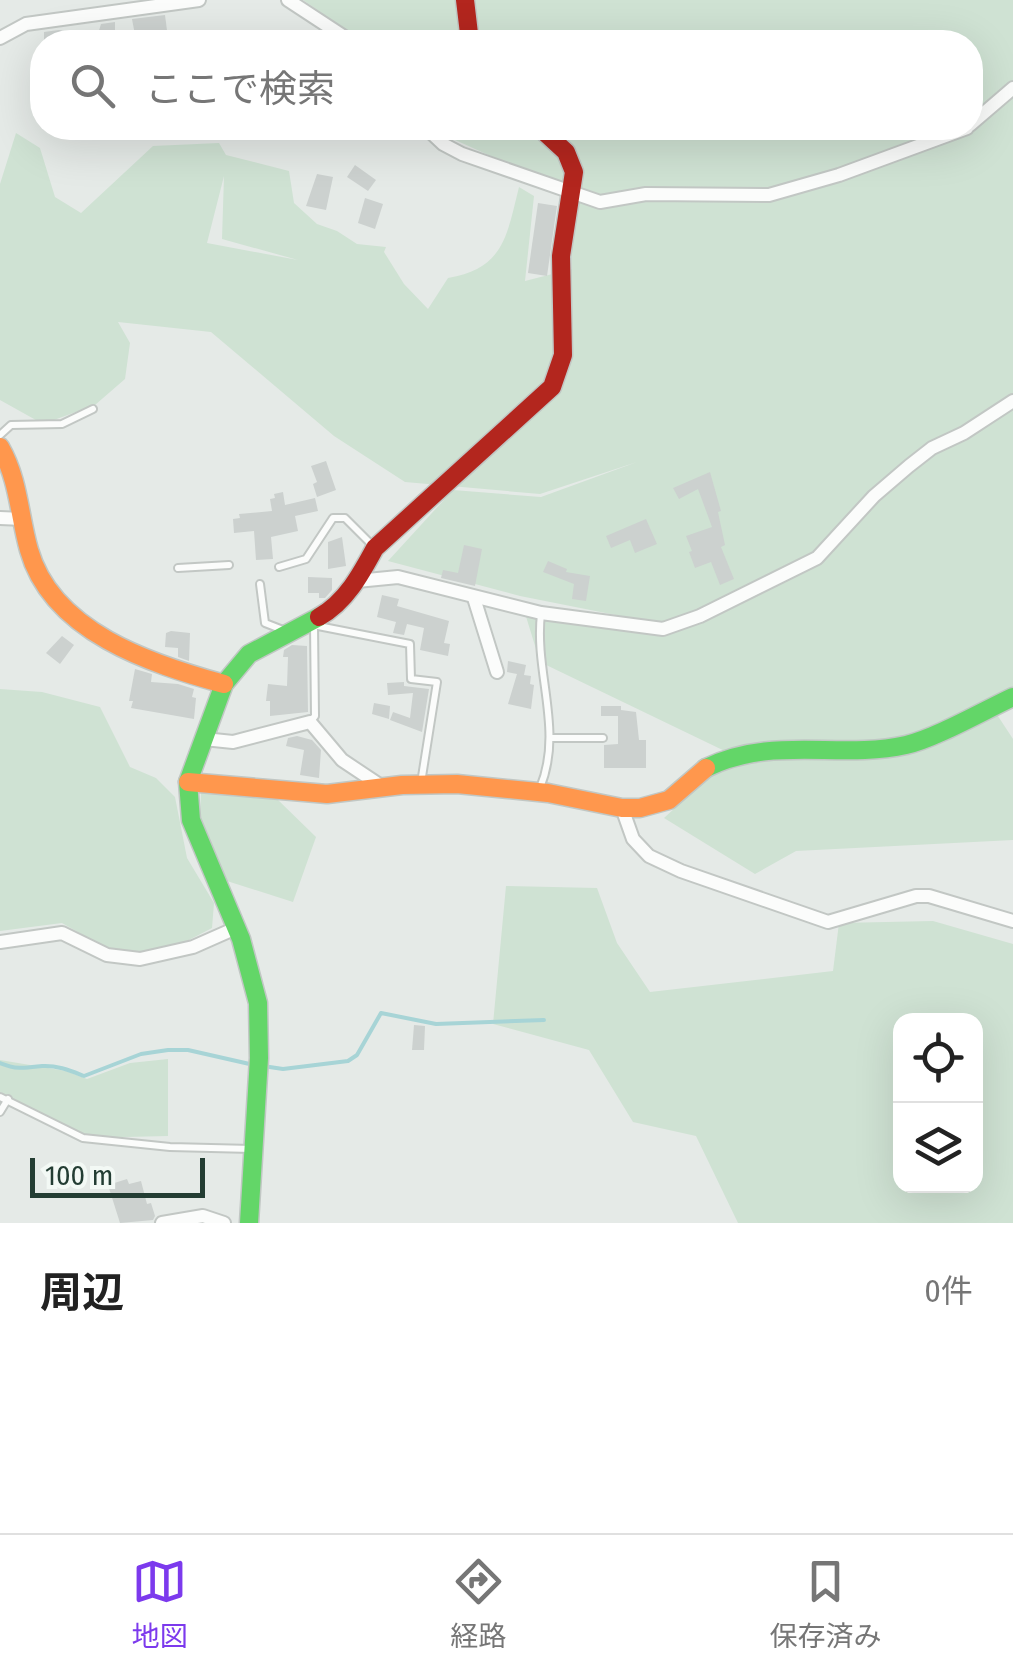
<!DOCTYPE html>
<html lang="ja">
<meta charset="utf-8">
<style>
body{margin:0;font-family:"Fira Sans Condensed","Noto Sans JP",sans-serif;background:#f2f2f2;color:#222}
.controls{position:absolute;right:30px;bottom:30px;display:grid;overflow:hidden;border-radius:20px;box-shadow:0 10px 40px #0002}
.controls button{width:90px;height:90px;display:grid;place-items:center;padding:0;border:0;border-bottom:2px solid #e0e0e0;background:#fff;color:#222;font:50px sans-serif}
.scale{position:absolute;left:30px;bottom:25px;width:175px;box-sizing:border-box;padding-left:10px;border:5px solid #233d33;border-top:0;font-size:28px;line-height:35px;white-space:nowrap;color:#233d33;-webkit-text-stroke:8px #f3f9f5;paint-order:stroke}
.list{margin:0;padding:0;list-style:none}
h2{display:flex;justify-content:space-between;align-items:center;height:130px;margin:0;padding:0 40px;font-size:42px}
h2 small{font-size:32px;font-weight:400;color:#767676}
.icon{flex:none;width:55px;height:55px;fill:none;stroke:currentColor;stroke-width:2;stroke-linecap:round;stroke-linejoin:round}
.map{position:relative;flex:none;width:1013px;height:1223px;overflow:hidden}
.search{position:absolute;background:#fff;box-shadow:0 10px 40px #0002;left:30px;right:30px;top:30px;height:110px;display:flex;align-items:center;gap:25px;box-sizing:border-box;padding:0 35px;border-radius:40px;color:#767676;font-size:38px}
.sheet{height:310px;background:#fff}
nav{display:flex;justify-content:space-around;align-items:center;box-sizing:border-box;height:140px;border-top:2px solid #e0e0e0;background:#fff;font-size:28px;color:#767676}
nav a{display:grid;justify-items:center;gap:5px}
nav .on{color:#7c3aed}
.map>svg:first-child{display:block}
.green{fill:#cfe2d3;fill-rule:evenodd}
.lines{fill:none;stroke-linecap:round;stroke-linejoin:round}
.stream{stroke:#a7d4d6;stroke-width:4}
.building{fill:#ccd1cf}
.lane-casing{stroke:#c2c7c4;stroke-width:10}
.street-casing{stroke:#c2c7c4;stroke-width:16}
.fast-casing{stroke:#c1c7c4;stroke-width:21}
.slow-casing{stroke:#c1c7c4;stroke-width:21}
.jam-casing{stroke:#c1c7c4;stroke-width:21}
.lane{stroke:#fbfcfb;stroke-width:6}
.street{stroke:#fbfcfb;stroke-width:12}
.fast{stroke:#63d668;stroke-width:18}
.slow{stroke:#ff974d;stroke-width:18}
.jam{stroke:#b3261e;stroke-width:18}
</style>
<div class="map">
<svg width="1013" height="1223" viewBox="0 0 1013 1223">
<rect width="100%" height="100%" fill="#e5eae7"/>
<g class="green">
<path d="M303 0H1013V699L992 707 1013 739V840L796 851 755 874 664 818 733 755 540 662 524 610 663 629H686L520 596 388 561 453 490 541 497 637 462 540 494 405 482 334 436 211 332 118 322 130 343 125 379 95 405 43 424 0 400V184L16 133 40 148 55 197 81 213 153 146 219 143 226 155 289 171 294 203 317 224 337 231 357 244 386 247 384 252 404 284 428 309 448 278C504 269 507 235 519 187L534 196 525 281 572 269 568 191 453 139 437 128H970V42H363ZM224 176 222 239 298 260 207 243Z"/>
<polygon points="0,689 42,692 100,707 130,767 156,778 175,797 187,858 214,903 212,928 187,941 138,955 113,952 62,923 0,931"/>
<polygon points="201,792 276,798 316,837 293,902 227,881 200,820"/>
<path d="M506 886 597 888 617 943 650 992 833 971 839 923 933 921 1013 944V1223H738L696 1136 633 1122 589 1050 493 1024ZM900 1021H976V1186H900Z"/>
<polygon points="168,1059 168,1136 83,1138 0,1092 0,1060 66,1071 87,1079 130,1063"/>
</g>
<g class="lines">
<g class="stream">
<path d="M0 1063C17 1070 25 1068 42 1066 57 1065 71 1071 84 1076L141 1054 168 1050H188L254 1065"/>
<polyline points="263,1066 283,1069 348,1061 357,1055 381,1013 436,1024 544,1020"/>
</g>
</g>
<g class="building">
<polygon points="165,15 168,38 136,40 132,19"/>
<polygon points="115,22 115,42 44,42 44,32 59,30 97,37 101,24"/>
<polygon points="355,165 376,180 368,191 347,177"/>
<polygon points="317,174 333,177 326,210 306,206"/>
<polygon points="365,198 383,204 375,229 358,223"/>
<polygon points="538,203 557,206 547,276 528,273"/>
<polygon points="326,461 336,490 317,497 313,484 317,482 311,466"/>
<polygon points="710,472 721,511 718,512 725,545 721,547 734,579 720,585 711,562 695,568 689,552 692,551 686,536 712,527 698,489 679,499 673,488"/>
<polygon points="283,492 285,505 315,498 318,511 295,516 298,531 271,537 273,559 256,560 254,531 234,533 233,519 240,518 239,514 272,511 270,499 275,498 274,494"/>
<polygon points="646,519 657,544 635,553 630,540 611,548 606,536"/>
<polygon points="342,537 346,566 328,569 328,542"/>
<polygon points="464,545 482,549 475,586 441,578 443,570 458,573"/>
<polygon points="548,561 567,569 566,572 590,576 586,601 572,599 574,584 543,572"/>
<polygon points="308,577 332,578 332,590 325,598 319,598 319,593 308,593"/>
<polygon points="382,595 399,599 397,606 449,621 444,643 450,644 448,656 420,650 424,628 407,624 404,635 393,633 396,622 377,617"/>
<polygon points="171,631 190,633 189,661 178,657 178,648 165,647 166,633"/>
<polygon points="62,636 74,645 60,664 46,653"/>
<polygon points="292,645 307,646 308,712 270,716 270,701 266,701 268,684 287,686 288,657 283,657 284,650"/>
<polygon points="508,661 526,665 524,675 531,676 530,684 534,685 531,709 508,704 517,674 507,672"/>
<polygon points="135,669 152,674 151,682 178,684 194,689 192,697 196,698 194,719 131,708 133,701 129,701"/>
<polygon points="404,682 404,686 429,689 422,732 390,720 393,712 410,718 413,693 388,695 387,683"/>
<polygon points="374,703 390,706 389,719 372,714"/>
<polygon points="601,706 621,706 621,710 636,712 639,740 646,740 646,768 604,768 604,745 618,744 618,716 601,716"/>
<polygon points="297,736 312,740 321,750 319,778 300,775 304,750 286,746 288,738"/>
<polygon points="414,1025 425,1026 424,1050 412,1050"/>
<polygon points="127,1179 129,1184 141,1181 147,1204 151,1203 155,1216 153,1220 120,1223 108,1185"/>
</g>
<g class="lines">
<g class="lane-casing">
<g id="lane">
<polyline points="0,435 11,425 62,424 93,409"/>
<polyline points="279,567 306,559 333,518 345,518 374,547"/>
<polyline points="178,568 229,565"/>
<polyline points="260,584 265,623 283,630"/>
<polyline points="313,625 410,644 411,679 437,682 421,783"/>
<polyline points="310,722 315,716 314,625"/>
<polyline points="551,738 603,738"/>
<path d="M540 788C564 730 534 673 541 614"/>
<polyline points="0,1097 83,1138 170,1147 252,1149"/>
<polyline points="0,1112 8,1099"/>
</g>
</g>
<g class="street-casing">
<g id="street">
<polyline points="288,0 352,42"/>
<polyline points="0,38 26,24 199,0"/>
<polyline points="970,125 1013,88"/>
<polyline points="426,128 443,144 462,154 600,202 646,194 769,195 839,175 967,128"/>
<polyline points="0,518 23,519"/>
<polyline points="357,581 398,577 541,613 663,629 700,616 817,558 874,496 909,466 932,448 964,433 1013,401"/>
<polyline points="474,598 497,672"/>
<polyline points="204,739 233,742 310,722 342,760 384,788"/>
<polyline points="622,808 633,839 649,856 681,871 828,922 916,896 929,896 1013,921"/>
<polyline points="0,942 62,933 107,955 140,959 193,947 236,928"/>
<polyline points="162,1223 203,1216 224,1223"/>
</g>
</g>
<g class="fast-casing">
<g id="fast">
<path d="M706 768C773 735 838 760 906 745 934 739 985 710 1013 697"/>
<polyline points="249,1223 259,1058 258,1003 241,939 191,820 188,782 224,684 249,654 319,617"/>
</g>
</g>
<g class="slow-casing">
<g id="slow">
<path d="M0 447C19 480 19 515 29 550 52 632 151 664 224 684"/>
<polyline points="188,782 327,794 402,785 457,784 548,793 622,808 640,808 669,800 706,768"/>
</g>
</g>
<g class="jam-casing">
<g id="jam">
<polyline points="465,0 470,42"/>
<path d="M319 617C346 602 361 574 375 548L552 387 563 355 561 256 574 172 566 152 540 128"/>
</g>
</g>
<use href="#lane" class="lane"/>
<use href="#street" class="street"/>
<use href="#fast" class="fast"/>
<use href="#slow" class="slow"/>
<use href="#jam" class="jam"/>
</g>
</svg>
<div class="controls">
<button><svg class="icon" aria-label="locate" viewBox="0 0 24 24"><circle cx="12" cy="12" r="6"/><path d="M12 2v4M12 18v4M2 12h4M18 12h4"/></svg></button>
<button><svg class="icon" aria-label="layers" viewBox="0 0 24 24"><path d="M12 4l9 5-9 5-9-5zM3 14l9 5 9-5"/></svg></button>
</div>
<div class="scale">100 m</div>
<div class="search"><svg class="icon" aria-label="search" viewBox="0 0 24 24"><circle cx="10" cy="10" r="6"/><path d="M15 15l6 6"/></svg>ここで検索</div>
</div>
<section class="sheet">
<h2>周辺<small>0件</small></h2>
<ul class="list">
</ul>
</section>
<nav>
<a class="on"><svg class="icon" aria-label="map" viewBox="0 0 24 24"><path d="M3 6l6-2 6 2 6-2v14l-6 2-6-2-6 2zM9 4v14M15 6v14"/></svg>地図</a>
<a><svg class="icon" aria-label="directions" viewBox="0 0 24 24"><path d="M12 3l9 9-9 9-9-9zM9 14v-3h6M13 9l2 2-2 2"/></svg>経路</a>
<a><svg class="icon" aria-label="saved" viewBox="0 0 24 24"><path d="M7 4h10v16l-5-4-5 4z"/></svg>保存済み</a>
</nav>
